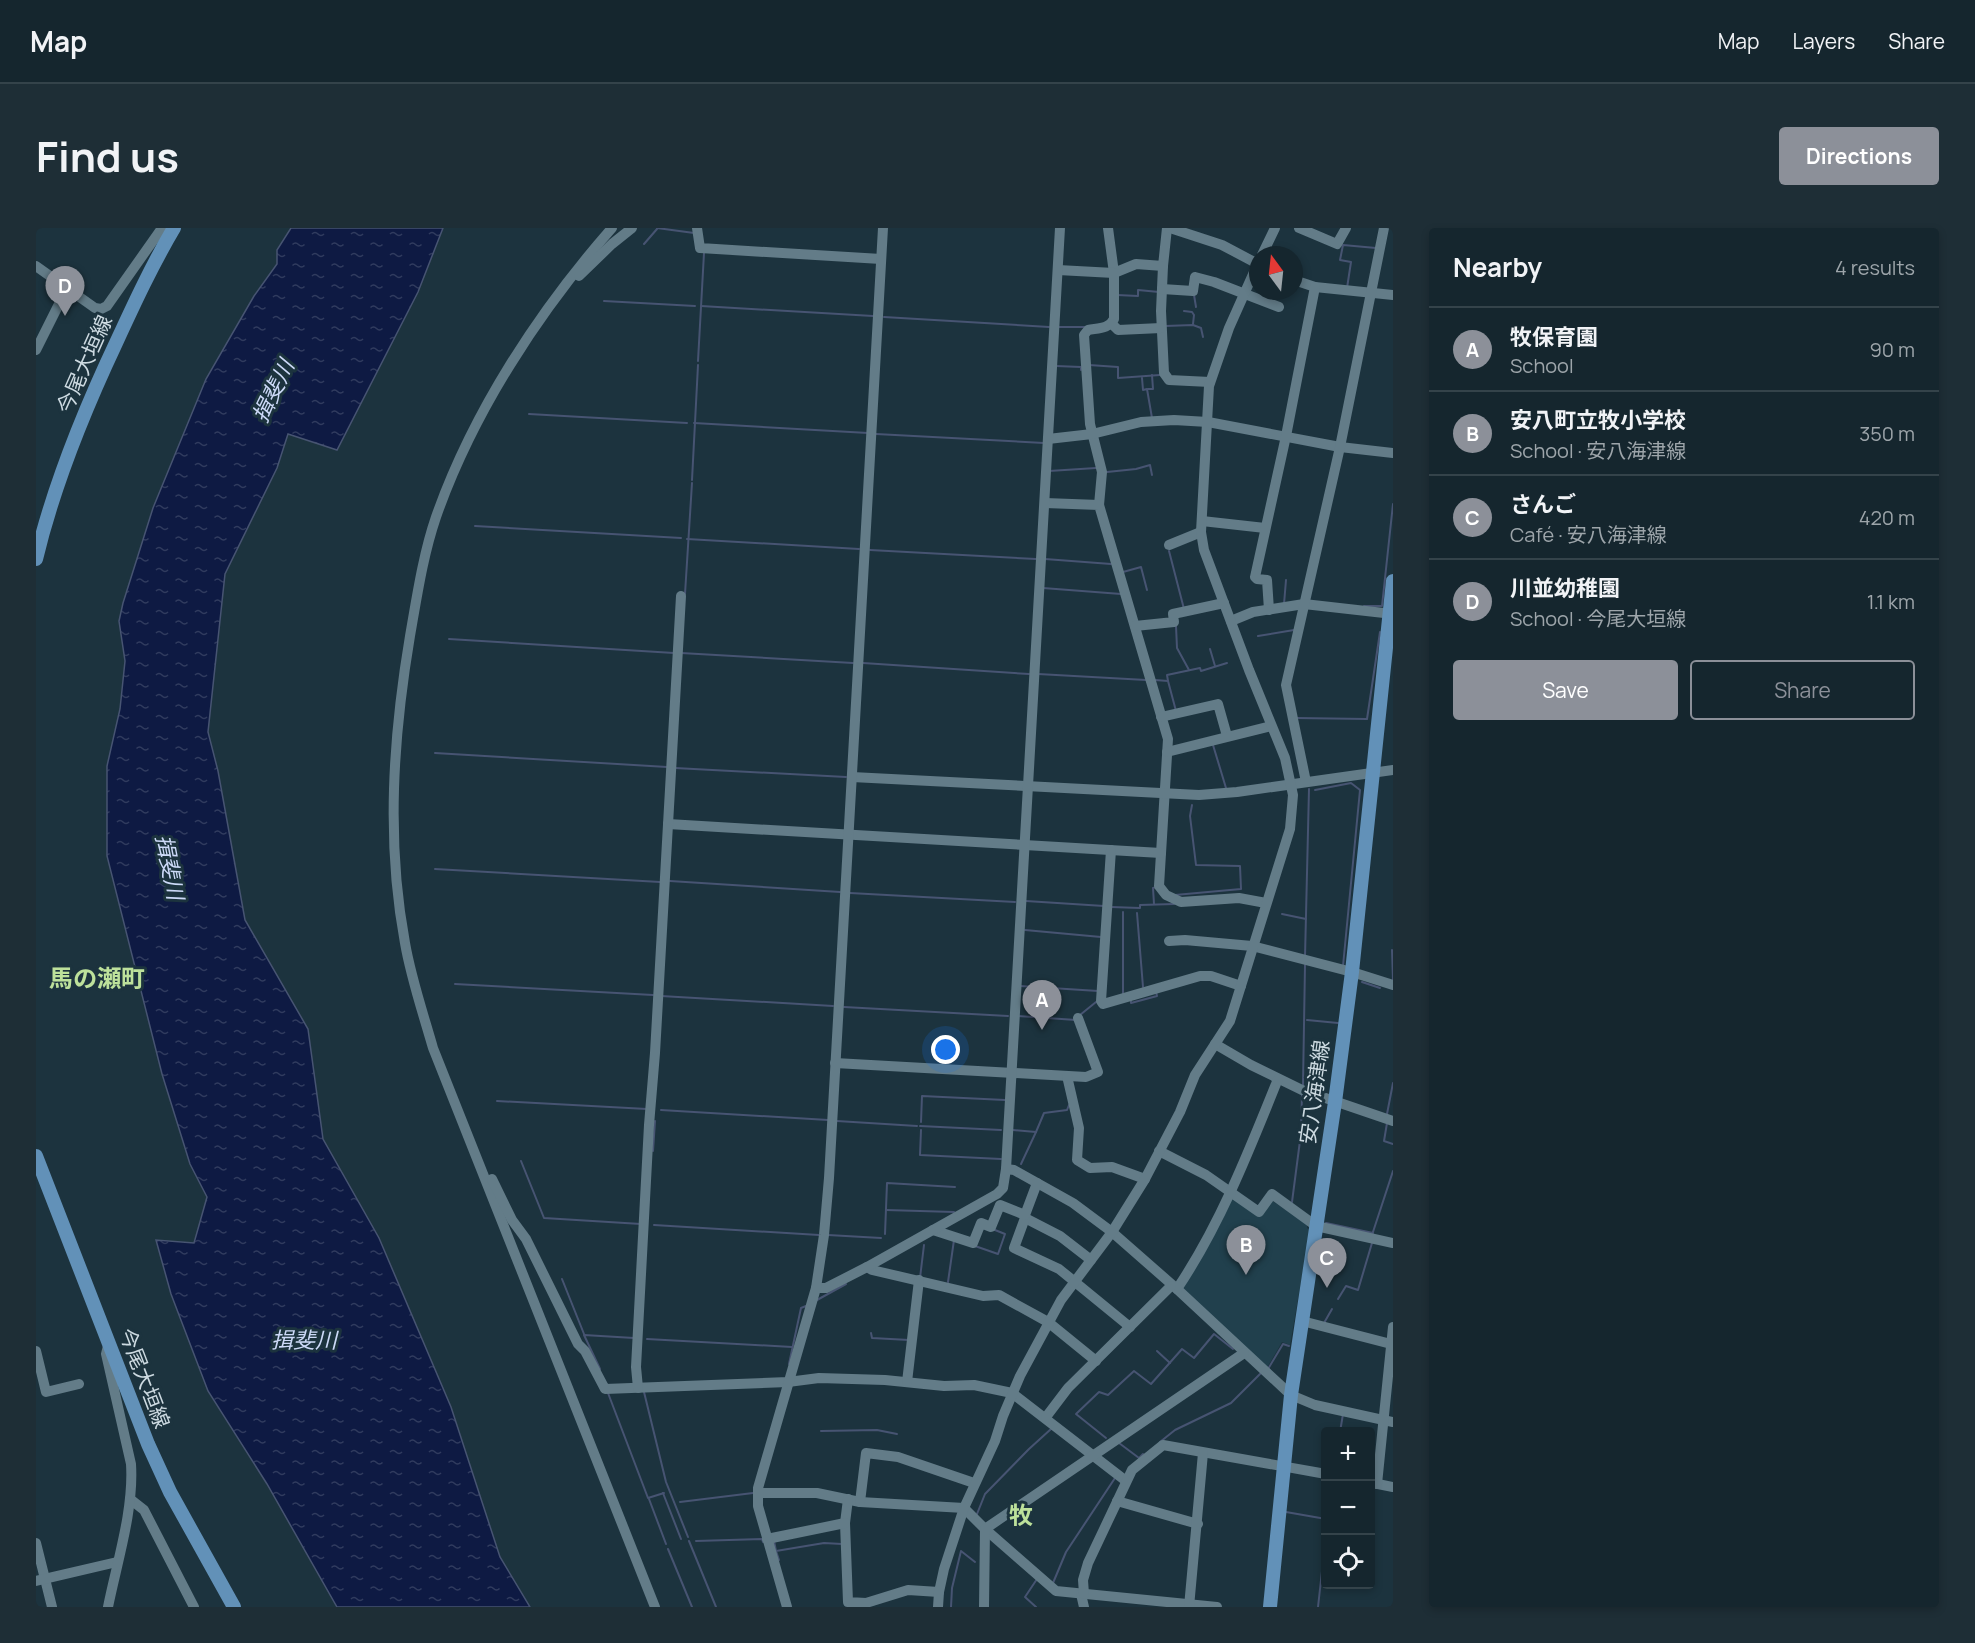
<!DOCTYPE html>
<meta charset="utf-8">
<style>
body{margin:0;font-family:Manrope,"Noto Sans JP",sans-serif;background:#1e2e36;color:#f1f3f6}
.controls{position:absolute;right:18px;bottom:18px;display:grid;overflow:hidden;border-radius:6px;box-shadow:0 3px 9px #0003}
.controls button{width:54px;height:54px;display:grid;place-items:center;padding:0;border:0;border-bottom:2px solid #34434a;background:#15262e;color:#f1f3f6;font:30px sans-serif}
.compass{position:absolute;left:1213px;top:18px;width:54px;height:54px;border-radius:50%;background:#15262e;box-shadow:0 3px 9px #0003;rotate:345deg}
.you{position:absolute;left:910px;top:822px;width:21px;height:21px;margin:-15px;border:4px solid #fff;border-radius:50%;background:#1a73e8;box-shadow:0 0 0 9px #1a73e833}
.badge{display:grid;place-items:center;width:39px;height:39px;border-radius:50%;background:#8c9099;color:#fff;font-size:20px;font-weight:700}
.pin{position:absolute;translate:-50% -50px;filter:drop-shadow(0 2px 3px #0008)}
.pin::after{content:'';position:absolute;top:32px;width:21px;height:18px;background:inherit;clip-path:polygon(0 0,100% 0,50% 100%)}
.list{margin:0;padding:0;list-style:none}
h2{display:flex;justify-content:space-between;align-items:center;height:78px;margin:0;padding:0 24px;font-size:26px}
h2 small{font-size:20px;font-weight:400;color:#9da5aa}
.list li{display:grid;grid-template-columns:39px 1fr auto;gap:18px;align-items:center;box-sizing:border-box;height:84px;padding:0 24px;border-top:2px solid #34434a}
.list b{display:block;font-size:22px;white-space:nowrap}
.list p{margin:0;font-size:20px;white-space:nowrap;color:#9da5aa}
.list em{font-size:20px;font-style:normal;color:#9da5aa}
.actions{display:flex;gap:12px;padding:18px 24px}
.actions a{flex:1;padding:14px 0;border:2px solid #8c9099;border-radius:6px;text-align:center;font-size:21px;color:#8c9099}
.actions .main{background:#8c9099;color:#fff}
.icon{flex:none;width:33px;height:33px;fill:none;stroke:currentColor;stroke-width:2;stroke-linecap:round;stroke-linejoin:round}
.map{position:relative;flex:none;width:1357px;height:1379px;overflow:hidden;border-radius:6px}
header{display:flex;align-items:center;gap:36px;box-sizing:border-box;height:84px;padding:0 30px;background:#15262e;border-bottom:2px solid #34434a}
header strong{font-size:28px}
nav{display:flex;gap:33px;margin-inline-start:auto;font-size:21px}
.intro{display:flex;align-items:center;justify-content:space-between;box-sizing:border-box;height:144px;padding:0 36px}
h1{margin:0;font-size:42px}
.button{padding:15px 27px;border-radius:6px;background:#8c9099;color:#fff;font-size:21px;font-weight:700}
main{display:flex;gap:36px;padding:0 36px}
aside{flex:1;background:#15262e;border-radius:6px;box-shadow:0 3px 9px #0003}
.map>svg:first-child{display:block}
.built{fill:#21404d}
.water{fill:url(#water-ripples);stroke:#475472;stroke-width:1.5}
.lines{fill:none;stroke-linecap:round;stroke-linejoin:round}
.stream{stroke:#475472;stroke-width:2}
.minor{stroke:#637c88;stroke-width:10}
.major{stroke:#6291b8;stroke-width:14}
.labels{text-anchor:middle;dominant-baseline:central;stroke-width:6;stroke-linejoin:round;paint-order:stroke}
.street-label{font-size:21px;fill:#cddae1;stroke:#1c333e}
.water-label{font-size:22px;font-style:italic;fill:#ccd9f7;stroke:#1c333e}
.quarter-label{font-size:24px;font-weight:bold;fill:#bde19b;stroke:#1c333e}
</style>
<header>
<strong>Map</strong>
<nav><a>Map</a><a>Layers</a><a>Share</a></nav>
</header>
<div class="intro"><h1>Find us</h1><a class="button">Directions</a></div>
<main>
<div class="map">
<svg width="1357" height="1379" viewBox="0 0 1357 1379">
<defs>
<pattern id="water-ripples" width="26" height="14" patternUnits="userSpaceOnUse" patternTransform="scale(1.5)"><rect width="26" height="14" fill="#0e1a43"/><path d="M2 4q2-2 4 0t4 0M15 11q2-2 4 0t4 0" fill="none" stroke="#303b5e"/></pattern>
</defs>
<rect width="100%" height="100%" fill="#1c333e"/>
<polygon class="built" points="1195,969 1224,987 1235,972 1271,996 1271,1000 1274,1002 1254,1117 1246,1114 1231,1140 1146,1061"/>
<polygon class="water" points="255,0 407,0 382,64 301,222 252,206 241,240 189,346 172,504 182,543 209,692 272,801 287,911 343,1010 415,1179 464,1329 494,1379 301,1379 231,1256 172,1163 135,1066 120,1012 158,1015 171,969 154,936 126,846 71,628 71,538 84,481 89,433 83,393 87,375 117,280 170,151 218,68 241,36 241,22"/>
<g class="lines">
<g class="stream">
<polyline points="621,0 658,5"/>
<polyline points="608,16 621,1"/>
<polyline points="1311,60 1315,34 1304,32 1307,17 1340,20"/>
<polyline points="1081,67 1102,68 1102,62 1123,64"/>
<polyline points="1158,67 1160,79"/>
<polyline points="568,73 659,78"/>
<polyline points="665,78 837,88"/>
<polyline points="1148,83 1156,84 1158,87 1157,96"/>
<polyline points="848,89 1013,99"/>
<polyline points="1129,98 1157,97 1165,100 1167,109"/>
<polyline points="1023,99 1049,99"/>
<polyline points="662,133 668,25"/>
<polyline points="1053,137 1082,139 1082,150 1124,147"/>
<polyline points="1020,138 1045,139 1045,142"/>
<polyline points="1106,150 1107,162 1111,161 1116,190"/>
<polyline points="1112,161 1117,161 1116,147"/>
<polyline points="493,186 651,195"/>
<polyline points="658,195 832,205"/>
<polyline points="840,206 1008,215"/>
<polyline points="1013,243 1060,240"/>
<polyline points="1071,244 1100,241 1114,237 1116,247"/>
<polyline points="656,252 662,137"/>
<polyline points="439,298 645,310"/>
<polyline points="651,311 823,321"/>
<polyline points="834,322 1000,331"/>
<polyline points="1133,323 1148,381"/>
<polyline points="1009,331 1075,336"/>
<polyline points="1087,344 1105,339 1111,362"/>
<polyline points="1007,360 1085,366"/>
<polyline points="649,366 656,255"/>
<polyline points="1248,376 1250,352"/>
<polyline points="1328,378 1346,378 1357,276"/>
<polyline points="1140,398 1141,420 1153,442"/>
<polyline points="1222,408 1258,402"/>
<polyline points="413,411 638,425"/>
<polyline points="1174,421 1179,438"/>
<polyline points="645,425 817,435"/>
<polyline points="827,435 993,446"/>
<polyline points="1002,446 1110,452"/>
<polyline points="1119,452 1132,453 1140,483"/>
<polyline points="1132,453 1131,447 1164,440 1165,443 1191,435"/>
<polyline points="1260,490 1331,491 1344,404"/>
<polyline points="1177,517 1190,560"/>
<polyline points="399,525 631,539"/>
<polyline points="639,540 810,549"/>
<polyline points="1279,562 1315,555 1324,562 1307,738"/>
<polyline points="399,641 624,654"/>
<polyline points="634,653 804,664"/>
<polyline points="814,665 979,674"/>
<polyline points="1139,667 1205,661 1204,638 1160,637 1154,588 1156,577"/>
<polyline points="990,673 1068,678"/>
<polyline points="1118,676 1117,660 1121,659"/>
<polyline points="1075,679 1104,680 1104,677 1138,676"/>
<polyline points="1087,684 1087,767"/>
<polyline points="1101,685 1107,759"/>
<polyline points="1246,686 1270,691"/>
<polyline points="989,702 1065,709"/>
<polyline points="1356,722 1357,752"/>
<polyline points="1269,729 1273,561"/>
<polyline points="1326,754 1344,760"/>
<polyline points="419,756 617,767"/>
<polyline points="984,758 1062,763"/>
<polyline points="625,768 797,778"/>
<polyline points="1095,773 1095,775 1121,768 1120,764"/>
<polyline points="808,779 972,788"/>
<polyline points="1044,787 1060,774"/>
<polyline points="982,788 1040,792"/>
<polyline points="1271,792 1302,795"/>
<polyline points="1267,857 1269,737"/>
<polyline points="461,873 611,881"/>
<polyline points="625,882 792,892"/>
<polyline points="1351,886 1357,855"/>
<polyline points="801,893 881,898"/>
<polyline points="885,894 886,868 969,872"/>
<polyline points="1351,895 1348,913 1357,916"/>
<polyline points="884,898 965,902"/>
<polyline points="885,902 884,927 965,931"/>
<polyline points="977,902 1000,904 1008,885 1031,882 1033,877"/>
<polyline points="617,923 619,893"/>
<polyline points="485,933 508,990 605,996"/>
<polyline points="985,936 1000,904"/>
<polyline points="1256,974 1265,905 1266,865"/>
<polyline points="850,982 918,984"/>
<polyline points="1290,995 1337,1005"/>
<polyline points="618,997 783,1007"/>
<polyline points="849,1006 851,955 919,959"/>
<polyline points="792,1007 845,1010"/>
<polyline points="1336,1007 1357,943"/>
<polyline points="939,1018 962,1026 969,1006 959,1002"/>
<polyline points="884,1050 888,1017"/>
<polyline points="526,1051 548,1106"/>
<polyline points="912,1054 918,1012"/>
<polyline points="1302,1071 1310,1058 1322,1062 1336,1015"/>
<polyline points="781,1072 810,1056"/>
<polyline points="1288,1095 1296,1081"/>
<polyline points="835,1105 836,1110 873,1112"/>
<polyline points="611,1111 756,1119"/>
<polyline points="1121,1123 1134,1135"/>
<polyline points="753,1136 765,1080 770,1078"/>
<polyline points="564,1141 548,1107 598,1110"/>
<polyline points="1232,1141 1247,1116 1253,1118"/>
<polyline points="608,1164 630,1254 652,1309"/>
<polyline points="572,1165 612,1270 628,1265"/>
<polyline points="785,1203 841,1202 861,1206"/>
<polyline points="1304,1204 1307,1186"/>
<polyline points="1070,1210 1040,1186 1063,1164 1072,1167 1098,1143 1115,1156 1146,1121 1158,1130 1178,1106 1197,1121"/>
<polyline points="1124,1214 1139,1202 1195,1175 1225,1145"/>
<polyline points="1083,1215 1103,1230 1107,1226"/>
<polyline points="627,1265 645,1311"/>
<polyline points="613,1271 630,1316"/>
<polyline points="644,1274 717,1265"/>
<polyline points="1250,1284 1290,1291"/>
<polyline points="941,1286 949,1266 993,1221 1015,1201"/>
<polyline points="653,1313 680,1379"/>
<polyline points="660,1313 726,1311 727,1314"/>
<polyline points="738,1313 740,1323"/>
<polyline points="632,1321 656,1379"/>
<polyline points="743,1332 740,1323 788,1315 806,1316"/>
<polyline points="1017,1355 1030,1324 1079,1250"/>
<polyline points="915,1379 916,1360 925,1323 939,1334"/>
<polyline points="1000,1379 989,1369 1001,1351"/>
<polyline points="1282,1379 1290,1307"/>
</g>
<g class="minor">
<path d="M576 0C503 83 437 184 400 289 387 327 381 368 374 408 357 509 350 613 369 715 375 750 387 785 397 820L619 1379"/>
<polyline points="661,0 664,20 845,31"/>
<polyline points="1072,0 1078,45 1100,36 1127,38 1131,0"/>
<polyline points="1134,0 1186,17 1222,36"/>
<polyline points="1263,0 1301,16 1310,0"/>
<polyline points="1226,27 1239,0"/>
<polyline points="0,38 59,80 65,81 71,78 126,0"/>
<polyline points="1127,38 1125,83 1128,145 1133,152 1174,154"/>
<path d="M1022 42 1078 45V91C1073 101 1062 100 1052 102L1048 107 1054 196 1066 244 1063 277"/>
<polyline points="543,48 576,16 596,0"/>
<polyline points="1258,52 1279,59 1357,67"/>
<polyline points="1126,61 1157,63 1159,49 1178,54 1243,79"/>
<polyline points="1076,96 1082,102 1125,100"/>
<polyline points="0,122 31,60"/>
<polyline points="1012,211 1056,206 1105,194 1138,192 1172,194 1304,219 1357,225"/>
<polyline points="1009,275 1063,277 1132,511 1123,658 1130,667 1145,674 1203,670 1230,675"/>
<polyline points="1166,293 1229,300"/>
<polyline points="1133,317 1165,304"/>
<polyline points="1233,382 1231,352 1221,351 1219,349 1250,208 1279,59"/>
<polyline points="1195,393 1217,384 1268,376 1357,386"/>
<polyline points="1099,398 1138,394 1137,386 1188,375"/>
<polyline points="1125,489 1182,476 1191,508"/>
<polyline points="1131,524 1235,498"/>
<polyline points="816,549 1163,567 1201,564 1357,542"/>
<polyline points="1270,554 1250,457 1304,219 1348,0"/>
<polyline points="632,596 1125,625"/>
<polyline points="1075,622 1065,773 1067,776 1164,748 1175,748 1205,758"/>
<polyline points="1133,713 1149,712 1216,718 1316,744 1357,757"/>
<polyline points="1179,816 1215,837 1266,862 1357,893"/>
<polyline points="799,835 1050,849 1062,844 1042,790"/>
<polyline points="1031,848 1043,900 1041,932 1054,940 1076,939 1109,951"/>
<polyline points="1123,923 1170,947 1223,984 1236,966 1280,998 1357,1015"/>
<polyline points="970,941 978,942 1037,975 1076,1004 1141,1061 1255,1167 1279,1177 1357,1194"/>
<polyline points="456,951 476,992 490,1011 542,1116 549,1123 569,1161 752,1154 783,1150 849,1152 908,1158 938,1157 976,1165 1090,1253"/>
<polyline points="989,987 989,990 1024,1008 1055,1032"/>
<polyline points="989,990 978,1020 1023,1041 1094,1099"/>
<polyline points="897,1002 937,1015 945,995 955,999 964,977 989,987 1001,955"/>
<polyline points="831,1039 836,1042 947,1068 963,1067 1012,1094 1060,1133"/>
<polyline points="780,1060 790,1060 831,1039 961,966 967,960 970,941 1024,0"/>
<path d="M1141 1061C1184 997 1213 923 1242 851"/>
<polyline points="1266,1093 1355,1116"/>
<polyline points="0,1123 10,1164 43,1156"/>
<polyline points="871,1154 883,1052"/>
<polyline points="602,1160 600,1139 613,897 619,825 645,368"/>
<polyline points="1010,1189 1032,1160 1135,1058"/>
<polyline points="1337,1255 1357,1259"/>
<polyline points="1341,1256 1357,1099"/>
<polyline points="722,1265 781,1265 824,1274 928,1280 949,1301 1020,1363 1181,1379"/>
<polyline points="94,1271 108,1282 158,1379"/>
<polyline points="812,1271 809,1295 812,1374 830,1375 872,1362 903,1364"/>
<polyline points="1081,1273 1162,1296"/>
<polyline points="824,1274 830,1225 862,1229 938,1255"/>
<polyline points="731,1311 809,1295"/>
<polyline points="0,1315 16,1379"/>
<polyline points="0,1353 81,1334"/>
<polyline points="1045,1366 1048,1379"/>
<polyline points="1048,1366 1047,1352 1052,1335 1096,1242 1127,1217 1290,1246"/>
<path d="M72 1379C81 1334 98 1282 95 1236L70 1126 72 1118"/>
<polyline points="751,1379 722,1278 722,1260 780,1060 788,1007 793,950 847,0"/>
<polyline points="902,1379 903,1364 908,1341 928,1280 959,1213 967,1188 984,1148 1025,1072 1076,1004 1109,951 1144,884 1159,847 1194,793 1254,601 1257,567 1249,530 1213,442 1168,322 1165,304 1173,158 1193,100 1222,35"/>
<polyline points="948,1379 949,1301 1208,1125"/>
<polyline points="1153,1379 1167,1225"/>
</g>
<g class="major">
<path d="M0 331C18 256 47 185 80 115 98 76 116 37 138 0"/>
<polyline points="0,928 112,1216 134,1264 198,1379"/>
<polyline points="1234,1379 1255,1167 1299,874 1316,744 1357,353"/>
</g>
</g>
<g class="labels">
<g class="street-label">
<text transform="translate(48 136) rotate(-66)">今尾大垣線</text>
<text transform="translate(1278 864) rotate(-82)">安八海津線</text>
<text transform="translate(109 1150) rotate(69)">今尾大垣線</text>
</g>
<g class="water-label">
<text transform="translate(237 163) rotate(-64)">揖斐川</text>
<text transform="translate(134 639) rotate(79)">揖斐川</text>
<text x="268" y="1112">揖斐川</text>
</g>
<g class="quarter-label">
<text x="61" y="749">馬の瀬町</text>
<text x="985" y="1286">牧</text>
</g>
</g>
</svg>
<div class="controls">
<button>+</button>
<button>−</button>
<button><svg class="icon" aria-label="locate" viewBox="0 0 24 24"><circle cx="12" cy="12" r="6"/><path d="M12 2v4M12 18v4M2 12h4M18 12h4"/></svg></button>
</div>
<svg class="compass" viewBox="-18 -18 36 36"><path d="M0-13l5 13h-10z" fill="#e53935"/><path d="M0 13l5-13h-10z" fill="#9da5aa"/></svg>
<div class="you"></div>
<div class="pin badge" style="left:1006px;top:802px">A</div>
<div class="pin badge" style="left:1210px;top:1047px">B</div>
<div class="pin badge" style="left:1291px;top:1060px">C</div>
<div class="pin badge" style="left:29px;top:88px">D</div>
</div>
<aside>
<h2>Nearby<small>4 results</small></h2>
<ul class="list">
<li><span class="badge">A</span><div><b>牧保育園</b><p>School</p></div><em>90 m</em></li>
<li><span class="badge">B</span><div><b>安八町立牧小学校</b><p>School · 安八海津線</p></div><em>350 m</em></li>
<li><span class="badge">C</span><div><b>さんご</b><p>Café · 安八海津線</p></div><em>420 m</em></li>
<li><span class="badge">D</span><div><b>川並幼稚園</b><p>School · 今尾大垣線</p></div><em>1.1 km</em></li>
</ul>
<div class="actions"><a class="main">Save</a><a>Share</a></div>
</aside>
</main>
